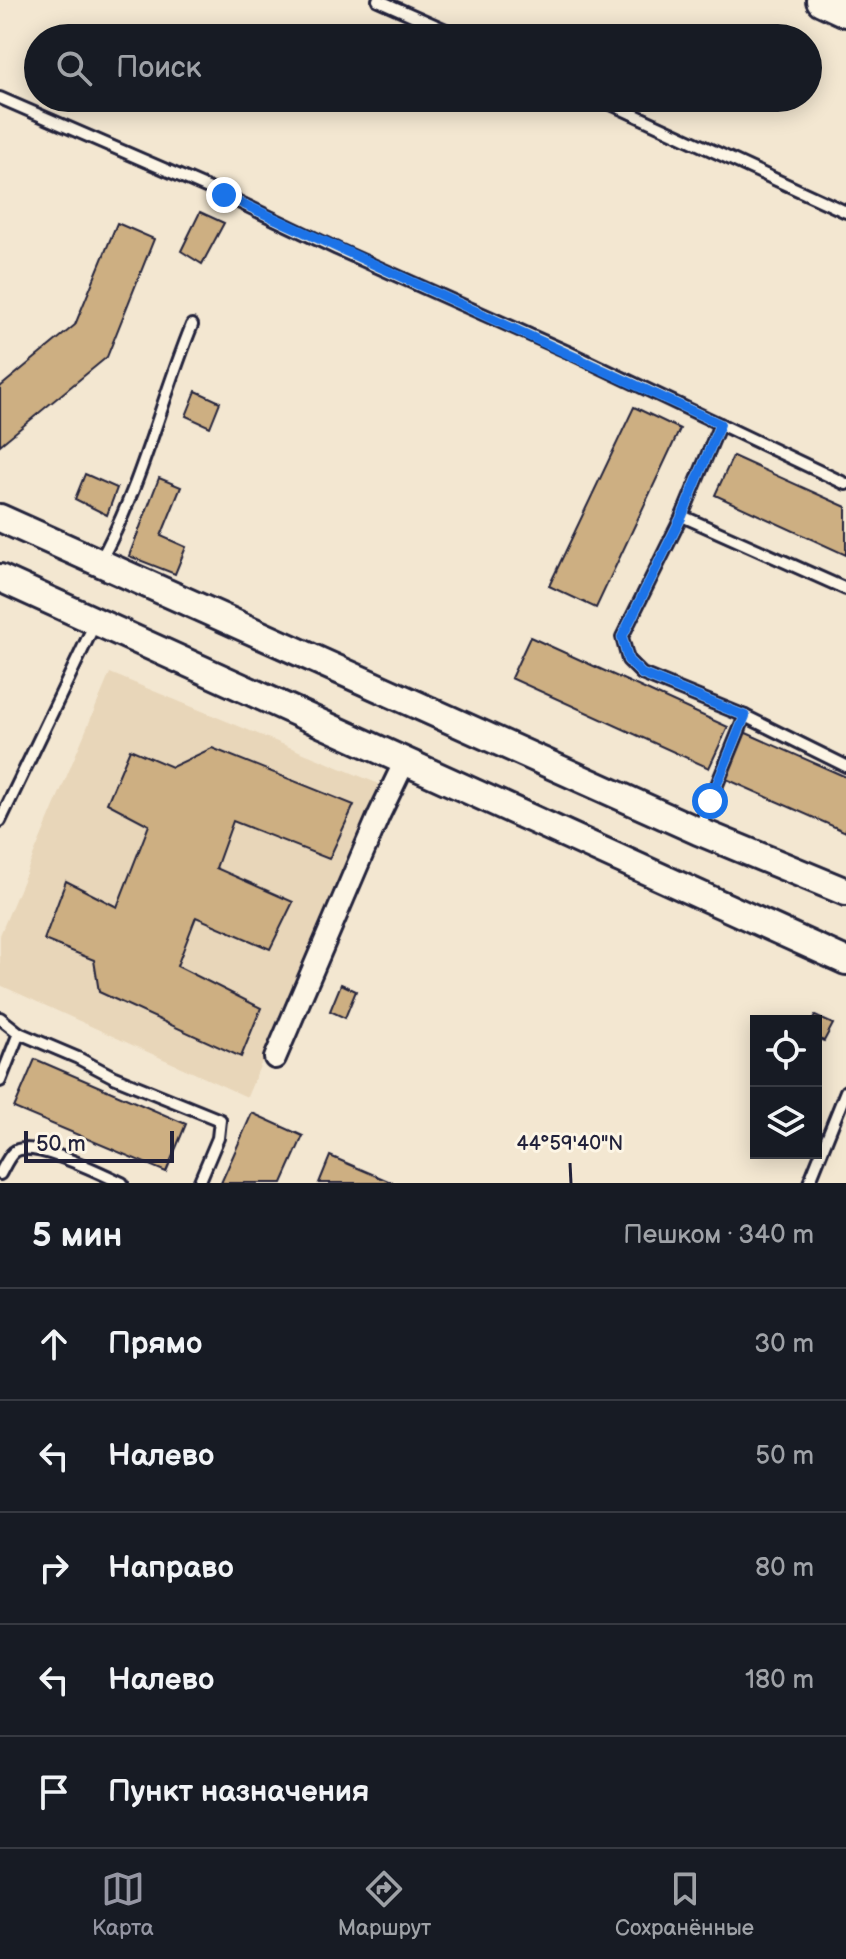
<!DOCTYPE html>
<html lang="ru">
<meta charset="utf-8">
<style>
body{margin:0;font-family:"Balsamiq Sans",sans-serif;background:#242831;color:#f1f3f6}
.controls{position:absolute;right:24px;bottom:24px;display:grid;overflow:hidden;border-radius:0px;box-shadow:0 4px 20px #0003}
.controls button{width:72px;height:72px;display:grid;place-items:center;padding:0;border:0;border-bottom:2px solid #363941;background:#171b24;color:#f1f3f6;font:40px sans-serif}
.scale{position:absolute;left:24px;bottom:20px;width:150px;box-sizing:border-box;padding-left:8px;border:4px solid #22223b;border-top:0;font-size:22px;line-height:28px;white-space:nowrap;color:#22223b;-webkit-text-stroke:6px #fcf5e5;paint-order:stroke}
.stop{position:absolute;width:24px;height:24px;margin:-18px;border:6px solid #1a73e8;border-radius:50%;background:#fff}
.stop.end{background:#1a73e8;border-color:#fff;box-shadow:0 2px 8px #0008}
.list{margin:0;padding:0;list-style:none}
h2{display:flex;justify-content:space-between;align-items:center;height:104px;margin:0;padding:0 32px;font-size:34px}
h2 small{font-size:26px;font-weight:400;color:#9ea1a6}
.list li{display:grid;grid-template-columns:52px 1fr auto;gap:24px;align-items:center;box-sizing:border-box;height:112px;padding:0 32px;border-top:2px solid #363941}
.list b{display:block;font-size:30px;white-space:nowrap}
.list em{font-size:26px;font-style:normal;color:#9ea1a6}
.icon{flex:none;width:44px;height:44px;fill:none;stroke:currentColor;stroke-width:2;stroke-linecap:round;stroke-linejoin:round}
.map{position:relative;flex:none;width:846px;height:1183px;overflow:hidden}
.search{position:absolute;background:#171b24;box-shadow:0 4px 20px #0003;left:24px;right:24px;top:24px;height:88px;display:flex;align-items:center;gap:20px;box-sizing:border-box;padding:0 28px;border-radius:44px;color:#9ea1a6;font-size:30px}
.sheet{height:664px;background:#171b24}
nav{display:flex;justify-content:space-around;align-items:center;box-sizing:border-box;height:112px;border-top:2px solid #363941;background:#171b24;font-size:22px;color:#9ea1a6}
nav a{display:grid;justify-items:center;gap:4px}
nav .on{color:#9495a2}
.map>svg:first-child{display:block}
.built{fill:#e8d6b9}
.building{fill:#cdaf82;stroke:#22223b;stroke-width:2}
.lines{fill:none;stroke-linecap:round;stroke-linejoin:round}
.service-casing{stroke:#22223b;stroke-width:16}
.minor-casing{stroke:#22223b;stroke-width:26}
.tertiary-casing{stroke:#22223b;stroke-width:32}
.secondary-casing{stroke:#22223b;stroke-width:36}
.service{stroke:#fcf5e5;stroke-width:10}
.minor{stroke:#fcf5e5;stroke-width:20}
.tertiary{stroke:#fcf5e5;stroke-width:26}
.secondary{stroke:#fcf5e5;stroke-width:30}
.route{stroke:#1a73e8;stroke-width:10}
.ticks{fill:none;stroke:#22223b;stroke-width:3}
.ticks-label{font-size:20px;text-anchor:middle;fill:#22223b;stroke:#fcf5e5;stroke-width:6;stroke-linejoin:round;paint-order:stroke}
</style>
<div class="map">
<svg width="846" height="1183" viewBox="0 0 846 1183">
<rect width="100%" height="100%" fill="#f3e7d1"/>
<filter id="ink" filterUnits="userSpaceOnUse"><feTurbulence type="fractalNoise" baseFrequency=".0125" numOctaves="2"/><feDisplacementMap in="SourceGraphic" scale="16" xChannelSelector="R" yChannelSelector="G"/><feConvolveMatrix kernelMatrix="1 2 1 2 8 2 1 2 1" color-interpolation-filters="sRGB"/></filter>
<g filter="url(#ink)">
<polygon class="built" points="110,673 379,784 247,1097 0,985 0,935"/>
<g class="building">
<polygon points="200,212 224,223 202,264 181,251"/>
<polygon points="117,223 154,239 107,357 0,445 0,387 75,325"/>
<polygon points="196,391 220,402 210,427 186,416"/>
<polygon points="634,407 680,429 596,608 549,586"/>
<polygon points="733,456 846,507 846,555 715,495"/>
<polygon points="85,474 117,488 107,515 75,499"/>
<polygon points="159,478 181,487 161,536 186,547 175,574 129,556"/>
<polygon points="530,637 728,727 709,768 511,678"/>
<polygon points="744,732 846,777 846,832 724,778"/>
<polygon points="212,748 354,805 329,859 233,821 216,868 293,902 270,949 196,917 177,966 261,1008 241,1057 99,992 94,960 44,940 66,881 117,907 149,825 107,803 130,749 172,767"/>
<polygon points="341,984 356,991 345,1018 330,1011"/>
<polygon points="815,1016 833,1024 824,1041 816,1038 816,1021 812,1021"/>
<polygon points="35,1059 186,1124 166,1172 14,1108"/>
<polygon points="252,1113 303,1136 282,1183 221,1183"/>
<polygon points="330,1156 393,1183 319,1183"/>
</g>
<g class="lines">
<g class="service-casing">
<g id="service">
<polyline points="378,0 464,38"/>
<polyline points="0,98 224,195 337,249 568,352 846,484"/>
<polyline points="598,98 846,212"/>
<polyline points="720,424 682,516 622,637 628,660 642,674 745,716 846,766"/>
<polyline points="682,516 846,589"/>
<path d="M100 561C141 488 160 403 192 325"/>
<polyline points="0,821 96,621"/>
<polyline points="699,829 745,716"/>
<polyline points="0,1018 19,1033 78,1058 114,1077 220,1120 218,1138 199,1183"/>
<polyline points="0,1081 19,1033"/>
<path d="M0 1174C4 1167 8 1157 14 1152 30 1138 103 1174 122 1183"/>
<polyline points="809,1183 846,1091"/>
</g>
</g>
<g class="minor-casing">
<polyline id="minor" points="275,1058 379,815 404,763"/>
</g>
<g class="tertiary-casing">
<g id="tertiary">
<polyline points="0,518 698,831 846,892"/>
<polyline points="0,578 846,961"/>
</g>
</g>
<g class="secondary-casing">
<polyline id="secondary" points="822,0 846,11"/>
</g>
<use href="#service" class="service"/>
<use href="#minor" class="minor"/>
<use href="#tertiary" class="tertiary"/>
<use href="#secondary" class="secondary"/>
</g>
</g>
<g class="lines" filter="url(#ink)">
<polyline class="route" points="224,195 720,424 682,516 622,637 628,660 642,674 745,716 710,801"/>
</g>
<path class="ticks" d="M570 1163 571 1183"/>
<g class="ticks-label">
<text x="570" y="1150">44°59'40"N</text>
</g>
</svg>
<div class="controls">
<button><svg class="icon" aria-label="locate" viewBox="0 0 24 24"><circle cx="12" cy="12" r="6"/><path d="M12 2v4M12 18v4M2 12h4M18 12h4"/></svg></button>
<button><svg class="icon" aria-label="layers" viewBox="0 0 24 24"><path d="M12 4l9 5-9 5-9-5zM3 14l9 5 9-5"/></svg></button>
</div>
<div class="scale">50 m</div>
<div class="stop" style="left:710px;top:801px"></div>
<div class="stop end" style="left:224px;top:195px"></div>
<div class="search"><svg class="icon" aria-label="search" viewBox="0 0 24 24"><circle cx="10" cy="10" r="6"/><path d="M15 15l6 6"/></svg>Поиск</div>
</div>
<section class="sheet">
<h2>5 мин<small>Пешком · 340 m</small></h2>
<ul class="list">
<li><svg class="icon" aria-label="ahead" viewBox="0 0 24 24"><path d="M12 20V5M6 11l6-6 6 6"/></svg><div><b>Прямо</b></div><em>30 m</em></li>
<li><svg class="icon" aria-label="left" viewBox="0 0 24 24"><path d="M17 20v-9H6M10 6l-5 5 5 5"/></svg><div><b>Налево</b></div><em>50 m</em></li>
<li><svg class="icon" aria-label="right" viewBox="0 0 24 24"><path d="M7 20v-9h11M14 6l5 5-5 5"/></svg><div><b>Направо</b></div><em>80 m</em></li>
<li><svg class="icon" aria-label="left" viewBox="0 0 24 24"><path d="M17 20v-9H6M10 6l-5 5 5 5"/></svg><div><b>Налево</b></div><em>180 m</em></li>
<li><svg class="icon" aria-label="arrive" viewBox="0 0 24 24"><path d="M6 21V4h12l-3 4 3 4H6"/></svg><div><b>Пункт назначения</b></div></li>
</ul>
</section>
<nav>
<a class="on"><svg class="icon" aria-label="map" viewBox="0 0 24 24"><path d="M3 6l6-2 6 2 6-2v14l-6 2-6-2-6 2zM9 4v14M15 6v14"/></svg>Карта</a>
<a><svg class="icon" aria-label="directions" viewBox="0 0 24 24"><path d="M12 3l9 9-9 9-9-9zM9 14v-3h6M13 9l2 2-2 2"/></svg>Маршрут</a>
<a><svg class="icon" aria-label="saved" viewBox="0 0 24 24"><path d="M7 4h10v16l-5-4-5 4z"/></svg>Сохранённые</a>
</nav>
